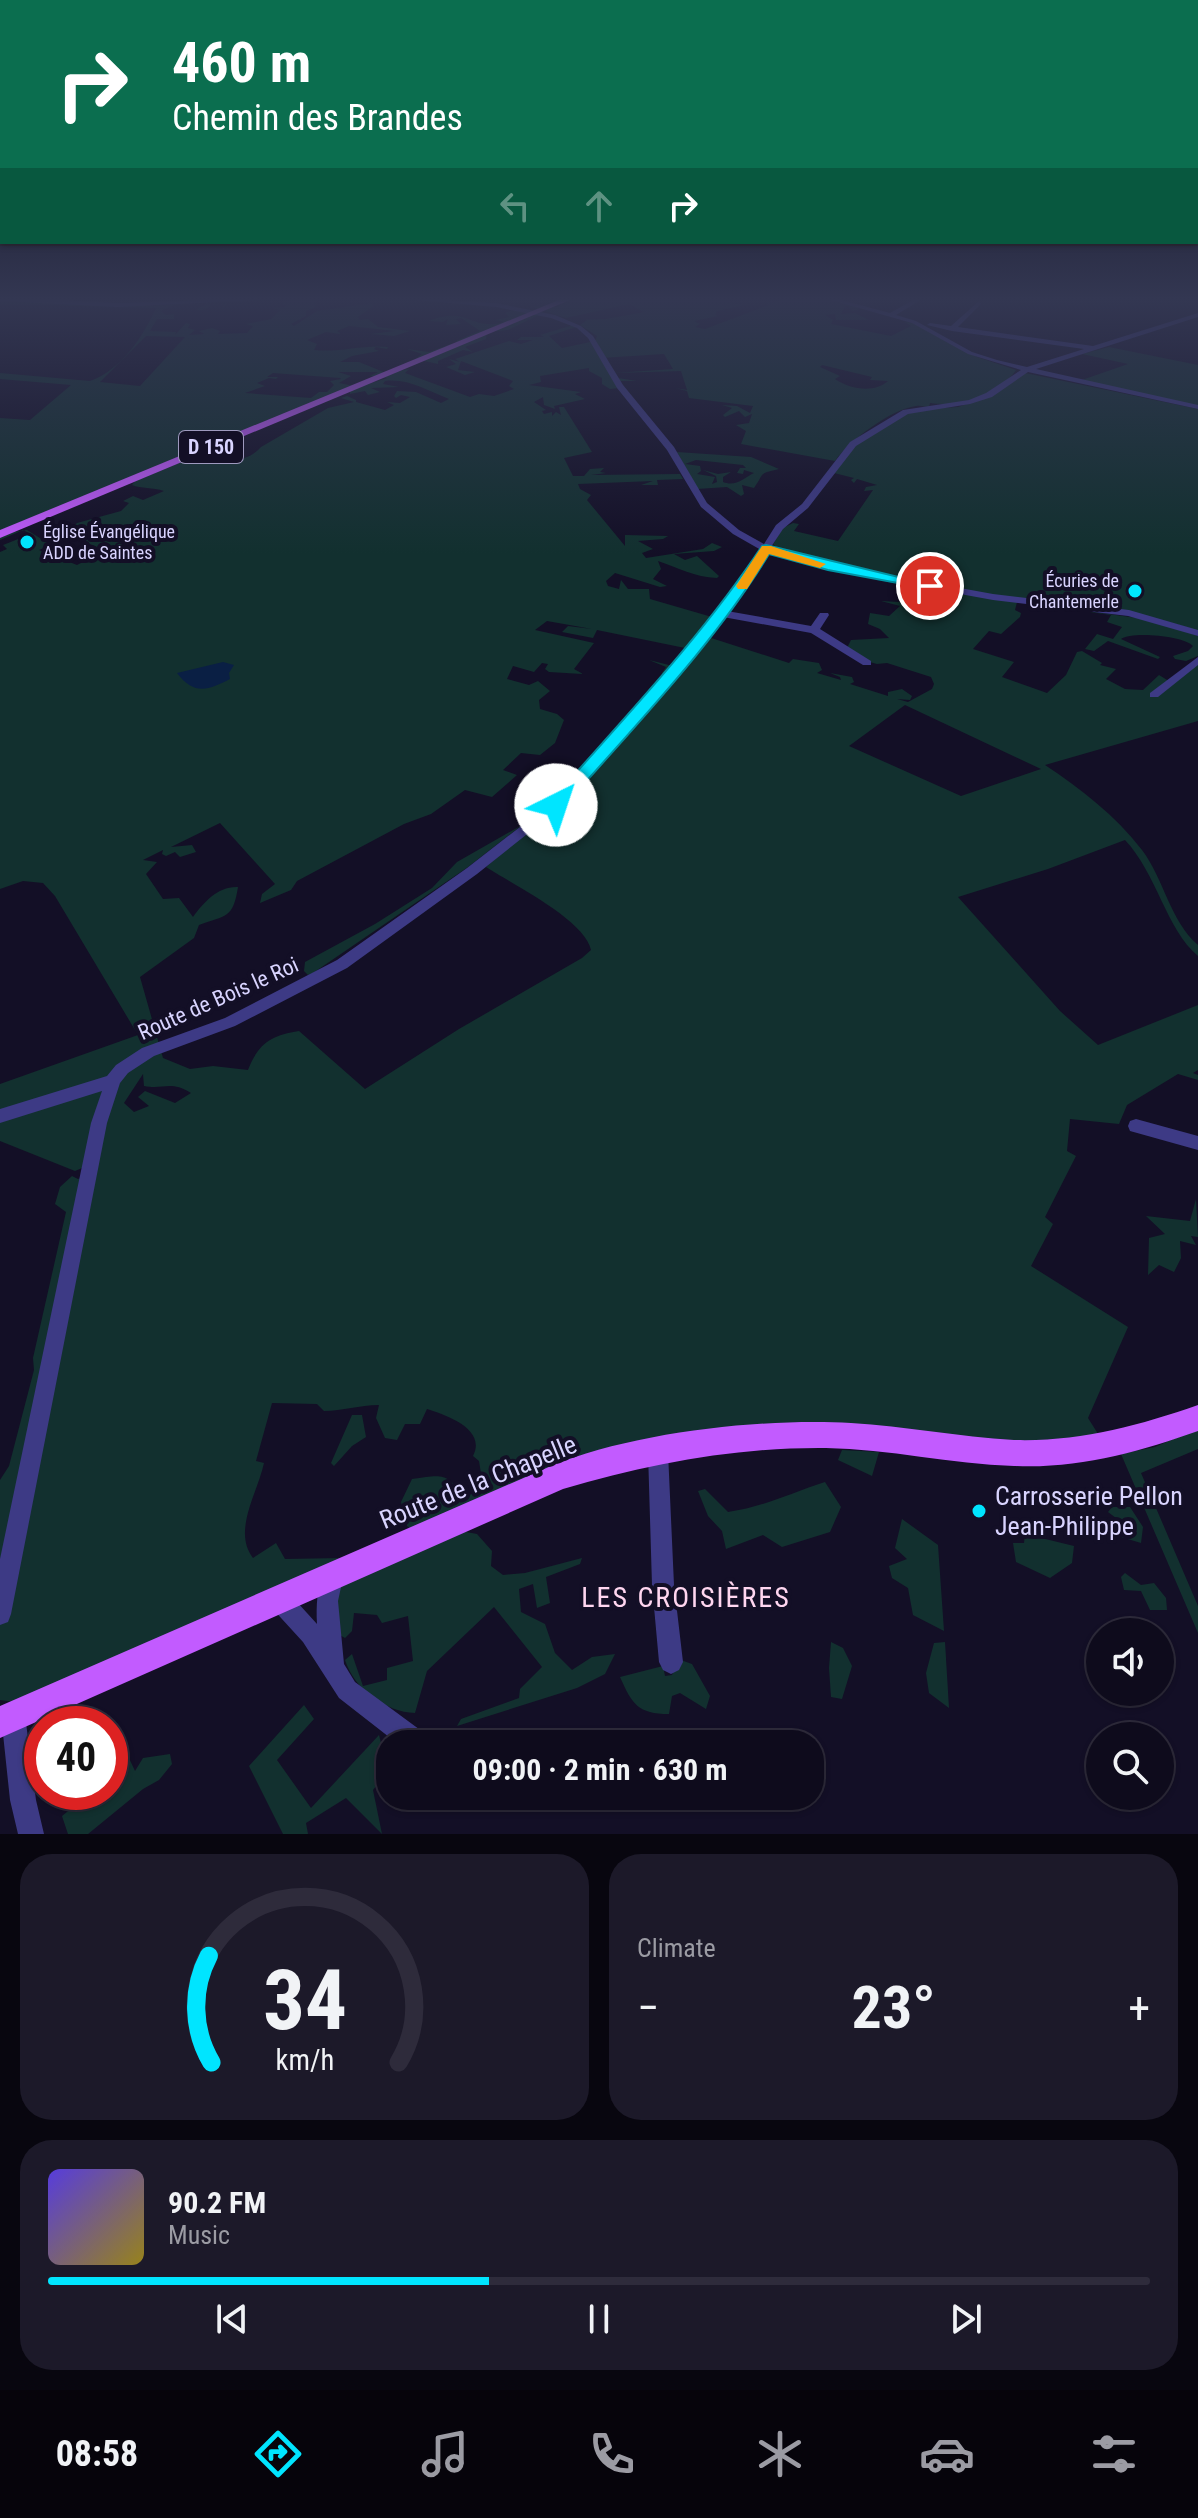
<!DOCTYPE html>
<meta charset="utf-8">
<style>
body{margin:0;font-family:"Roboto Condensed",sans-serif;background:#1c1929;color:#f1f3f6;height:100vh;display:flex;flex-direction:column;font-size:30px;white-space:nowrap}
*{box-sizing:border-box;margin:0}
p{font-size:26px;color:#9b9ba3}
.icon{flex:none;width:44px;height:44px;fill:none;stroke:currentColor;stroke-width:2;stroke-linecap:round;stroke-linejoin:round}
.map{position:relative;height:1834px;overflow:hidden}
.details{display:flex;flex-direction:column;gap:20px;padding:20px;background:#08060f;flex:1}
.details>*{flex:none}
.guide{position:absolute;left:0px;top:0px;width:1198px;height:244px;box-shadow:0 2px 6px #0004,0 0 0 2px #2e2b3b;background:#0b6e4f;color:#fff;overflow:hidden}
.fabs{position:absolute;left:1086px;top:1618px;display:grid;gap:16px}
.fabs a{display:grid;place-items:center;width:88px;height:88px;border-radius:50%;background:#0e0b1c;box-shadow:0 2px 6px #0004,0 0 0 2px #2e2b3b;font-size:40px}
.speed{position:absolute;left:24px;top:1706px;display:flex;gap:16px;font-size:40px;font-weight:700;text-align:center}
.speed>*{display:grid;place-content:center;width:104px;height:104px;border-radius:50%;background:#0e0b1c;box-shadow:0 2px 6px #0004,0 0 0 2px #2e2b3b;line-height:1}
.speed .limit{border:12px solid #d22;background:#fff;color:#111}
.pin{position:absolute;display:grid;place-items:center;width:68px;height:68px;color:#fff;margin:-34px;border:4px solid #fff;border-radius:50%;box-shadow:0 2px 8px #0007}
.me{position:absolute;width:88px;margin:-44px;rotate:41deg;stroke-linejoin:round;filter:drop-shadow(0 0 6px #0008)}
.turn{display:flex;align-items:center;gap:28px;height:168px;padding:0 40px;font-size:36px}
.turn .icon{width:104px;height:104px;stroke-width:2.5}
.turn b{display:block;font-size:56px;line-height:68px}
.lanes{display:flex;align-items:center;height:76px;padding:0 40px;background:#0003;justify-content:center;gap:40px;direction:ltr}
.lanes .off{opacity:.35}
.big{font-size:60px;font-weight:700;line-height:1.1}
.details .widget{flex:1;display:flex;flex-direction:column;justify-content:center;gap:12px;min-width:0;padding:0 28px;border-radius:32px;background:#1c1929}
.details .dial{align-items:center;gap:0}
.dial svg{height:208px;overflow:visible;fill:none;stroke:#2e2b3b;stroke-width:7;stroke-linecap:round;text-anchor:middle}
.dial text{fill:#f1f3f6;stroke:none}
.song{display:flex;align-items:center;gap:24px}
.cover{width:96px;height:96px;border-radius:12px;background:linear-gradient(135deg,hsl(250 70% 55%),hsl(50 70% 35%))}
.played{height:8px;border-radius:4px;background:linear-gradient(90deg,#00e5ff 40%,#2e2b3b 40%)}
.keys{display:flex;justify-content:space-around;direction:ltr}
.heat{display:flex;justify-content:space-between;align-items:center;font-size:44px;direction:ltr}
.details .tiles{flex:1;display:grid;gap:20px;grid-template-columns:1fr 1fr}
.widget:last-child{grid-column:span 2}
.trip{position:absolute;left:376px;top:1730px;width:448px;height:80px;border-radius:32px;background:#0e0b1c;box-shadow:0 2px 6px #0004,0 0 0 2px #2e2b3b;font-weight:700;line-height:80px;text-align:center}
.tab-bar{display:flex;height:128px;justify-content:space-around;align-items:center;background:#06040b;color:#9b9ba3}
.tab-bar .icon{width:56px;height:56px}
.tab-bar .active{color:#00e5ff}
.tab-bar b{font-size:36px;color:#f1f3f6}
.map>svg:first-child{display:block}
.green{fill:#12302f;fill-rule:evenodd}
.water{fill:#0a1f44}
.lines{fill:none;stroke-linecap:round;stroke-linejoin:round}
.stream{stroke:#0a1f44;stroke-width:2}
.minor{fill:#3d3a85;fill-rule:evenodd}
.major{fill:#c25bff;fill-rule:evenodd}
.route{fill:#00e5ff;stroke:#0095a6;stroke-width:2}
.slow{fill:#f59e0b}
.poi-dot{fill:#00e5ff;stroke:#130f26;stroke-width:3}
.labels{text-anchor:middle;stroke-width:8;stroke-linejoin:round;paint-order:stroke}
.far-poi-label{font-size:18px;fill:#d9d4ff;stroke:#130f26;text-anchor:start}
.shield{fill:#130f26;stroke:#9e99be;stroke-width:2}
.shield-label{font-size:20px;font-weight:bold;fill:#d9d4ff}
.street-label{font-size:22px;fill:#d9d4ff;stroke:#130f26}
.near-street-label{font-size:26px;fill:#d9d4ff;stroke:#130f26}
.near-poi-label{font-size:26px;fill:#d9d4ff;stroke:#130f26;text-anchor:start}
.near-neighbourhood-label{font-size:28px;letter-spacing:2px;fill:#ffd6f0;stroke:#130f26}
</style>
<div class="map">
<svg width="1198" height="1834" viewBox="0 0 1198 1834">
<rect width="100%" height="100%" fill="#130f26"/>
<g class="green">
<path d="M186,297L190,300L199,297H322L314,304L316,307L306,311V316L291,324L294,326L317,311L371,303L373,306L358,317L360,320L368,319L378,327L410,331L394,336L371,334L395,331L349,326L337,331L341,334L326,332L307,340L317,344L314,350C339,353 364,344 388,347L387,349L376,347L374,349L379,351L352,356L340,362H359L386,373L409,369L405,373L470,397L479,394L494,396L514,389L509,386L513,381L461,361L458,370L475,372L465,375L446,367L456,364L449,359L460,362L455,359L509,341L521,344L533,340H517L521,337H544L540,335L573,325L576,327L549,336L562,348L595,341L597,336L580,325L587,320H578L606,319L644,312L629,304L566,318L530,306L557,307L577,297H736L729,301L730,303L745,305L717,311L715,315L718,316L694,321L700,324L695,327L705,329L771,304L764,303L767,302C777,304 781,299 791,297C813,294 834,301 855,306L860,309L852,311L849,306H845L841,314L855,313L869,320H836L835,314L825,315L833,320L831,324L891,336L911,326L905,322L915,323L977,357L1016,370C999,395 960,408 930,403L929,407C925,407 921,405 916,406C891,409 849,441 835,461L741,444L746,431L736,425L749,423L752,414L745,417L739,411L725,417L723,415L732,408L722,405L737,406L750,413L753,406L689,398L687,391L675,388L687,390L681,371L614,373L673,369L664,354L601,358L612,377L637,381H620L619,388L610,389L602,384V378L589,371V368L540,376L541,382L529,385L581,392L575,394L585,399L554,406L555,409L544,405L543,397L534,402L546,410L542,411L544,414L552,412V416L556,412L561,415L559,407H564L592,452L564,458L573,476H584L590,469L604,468L600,472L606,473L591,475L680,474L683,479L657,480L658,485H641L653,481L578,484L580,489L591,495L587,500L625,546V535L668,536L663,539L638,541L653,549L642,553L646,558L703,549L712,543L722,547L714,551L674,554L685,560L697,556L719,576L717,578C694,577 679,568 658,561L661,569L653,579L667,586L660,587L615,573L606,581L608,586L619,589L621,580L628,589H649L650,599L712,617L685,648L597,630L593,638L562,632L568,626L592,629L547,621L535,630L594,643L574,669L583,674L549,672L545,669L548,664L542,663L534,672L513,666L507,679L529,685L538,681L550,691L539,700L540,709L557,714L564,720L555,743L540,755L521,753L503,770L517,775L492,797L465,790L431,814L404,824L297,881L291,890L260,903L262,894L275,884L220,823L171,847L192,845L196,852L180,857L175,852L166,856L162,854L163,850L143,860L157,862L146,874L163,899L179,898L193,917C204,902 218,886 238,887C233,919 226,915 199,925L194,938L140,977L163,1058L190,1069L213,1066L248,1070C258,1044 271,1035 299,1031L365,1089L459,1029L582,958L591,950C585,920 512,884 486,867L524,834L665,677L662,673L666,667L649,660L677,667L705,636L789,663L793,659L819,663L822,670L817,673L841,680L840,677L830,673L852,677L854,682L850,684L888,696V692L902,689L912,696L910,700L897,699L908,702L932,689L934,684L931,677L887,663L877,664L866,661L847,648L851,640L889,638L880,629L868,624L870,613L889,616L900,606L881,601L899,602L919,589L932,588L1017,602L1015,610L1021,613L1020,617L1001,634L989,631L973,649L1014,662L1002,677L1047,693L1066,675L1077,652L1082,651L1102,663L1100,665L1116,669L1106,679L1125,689L1143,690L1159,675L1172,683L1198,664V721L1045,765C1081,789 1115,815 1142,850C1164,879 1170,921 1198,945V956C1166,929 1157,874 1125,840L1048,869L958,897L1060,1011L1098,1045L1198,1005V1070L1193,1073L1198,1075V1080L1178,1074L1127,1105L1119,1124L1070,1119L1067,1151L1076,1156L1045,1217L1053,1224L1031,1266L1128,1327L1088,1418L1100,1437L1032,1443L667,1445L416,1533L407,1526L401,1502L412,1479C443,1475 446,1472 465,1498L483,1486L479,1461L473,1456C487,1429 446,1415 427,1409L420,1424H405L397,1440L385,1438L376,1418L379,1405C359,1405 343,1411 324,1411L317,1404L272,1403L256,1461L264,1463C258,1492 232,1531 253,1558L276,1543L285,1559L343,1558L16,1702L0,1700V1480L9,1466L34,1370L33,1358L66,1212L55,1204L60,1187L72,1176L78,1179L93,1175L82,1168L75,1171L0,1141V1084L138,1035L55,896L43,883L23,881L0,889V552L7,549L3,545L31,534L23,530L0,540V534L27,530L43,540L55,535L63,536L77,523L121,511L129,503L123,501L133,496L143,500L164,491C153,487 141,489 132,485L135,481L235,440H241L208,455C227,461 246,464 261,447L328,408L354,402L341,398L347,396L356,400V402L385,410L394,405L387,402L400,403L410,397L401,395L396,398L394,396L397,391L416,392L441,403L449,399C428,391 408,378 385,381L383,384L399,387L371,388L380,392L368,395L365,391L350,394V390L387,378L370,376L378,372H338L351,376L339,383L354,386L0,531V418L30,420L71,385L0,379V373L90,381C121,370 143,337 156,308L0,304V300L117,306L174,305L161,311L166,315L174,314V319H157L150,331L176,332L175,335L186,323L190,324L188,328L195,330L189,335L204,334L199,331L212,328L220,331L218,334L247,333L253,326L246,324L271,319L280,310L273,308L285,307L287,305L281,303L296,299L227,302L220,313L226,302L208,303L211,305C207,310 202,311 196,310L207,303H182ZM146,336L185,337L140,386L100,382ZM822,365L872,377L870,380L888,381C875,393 851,390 835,379L840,376L820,367ZM273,373L340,378L341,379L330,381L334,385L327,392H319L311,398L245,393L265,386L257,383L269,378L276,379L278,377H267ZM71,536L97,547L77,557L85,561L77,565L39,550ZM905,705L1041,769L961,796L849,746ZM143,1074L144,1086C164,1090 170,1080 191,1093L175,1103L145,1091L138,1097L149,1106L134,1112L124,1103Z"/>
<path d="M514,309L541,314L508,330L487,332L486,339L465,347L473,352L463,350L438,361V364L415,359L422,354L407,349L429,352L451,344L459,345L456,341L480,331L461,318L456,319L461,324L446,325L448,319L443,322L429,321C467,305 472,332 504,322L496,320L509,317L505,313Z"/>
<polygon points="1109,347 1198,365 1198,406 1079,381 1128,364 1082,354"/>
<path d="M1025,373L1198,409V631C1133,609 1067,606 999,596C924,586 851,567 778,549L773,544L783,528L793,523L799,524L794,531L838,541L873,490L864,491L866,487L877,485L857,479L854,483L851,480L854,478L834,473L852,447L884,426L915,410L958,407L979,400Z"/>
<path d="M677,452L751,457L779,469C758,474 765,472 754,488L742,485L744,494L741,496L727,487L697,489ZM696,460L743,465L746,468H740L737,473L743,474L744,470L754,473C744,478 736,487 723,482V477L731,472L718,474L703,470L716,476L717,482L712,484L715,477L697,474L701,471L700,466L685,464Z"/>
<path d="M1041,605L1153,620L1198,636V656L1186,661L1175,659L1173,656L1188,651L1193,646C1184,636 1132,631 1121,639L1160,657L1158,659L1108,641L1094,651L1085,649L1097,634L1113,639L1122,627L1107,622L1111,615Z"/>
<polygon points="522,825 468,867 313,973 308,975 304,971 305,962 375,924 432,888 457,862"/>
<polygon points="1196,1199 1198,1237 1191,1236 1196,1245 1180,1241 1181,1258 1174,1272 1159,1265 1148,1275 1149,1238 1165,1234 1146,1216 1190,1221"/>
<polygon points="352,1415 362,1415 366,1437 352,1446 334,1466 331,1463"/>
<polygon points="1198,1428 1198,1449 1141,1473 1198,1606 1198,1633 1121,1454 1155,1447"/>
<polygon points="842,1450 879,1452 872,1476 838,1460"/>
<path d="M825,1482L841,1507L830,1532L782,1547L763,1535L726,1549L722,1531L708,1516L698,1491L705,1489L728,1512C763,1507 791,1493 825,1482Z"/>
<polygon points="1112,1507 1130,1507 1143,1527 1141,1543 1121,1537 1116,1518 1108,1512"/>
<polygon points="902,1519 938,1545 944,1631 913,1615 908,1588 892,1578 889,1566 907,1559 895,1548"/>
<path d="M461,1531L477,1534L492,1551L491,1566L503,1575L525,1573L582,1558L580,1564L546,1577L550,1603L537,1608L533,1584L519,1589L521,1612L545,1624L555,1653L572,1670L592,1657L615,1654L605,1674L577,1688L457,1726L461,1719L519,1698L520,1689L542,1667L494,1607L427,1671L415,1713C386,1712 354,1689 345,1660L352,1654L363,1686L387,1680V1668L413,1661L408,1616L382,1623L377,1615L354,1613L352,1631L345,1638L338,1634L336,1592L344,1583Z"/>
<polygon points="1025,1534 1074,1546 1072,1563 1050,1578 1016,1562 1013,1543 1024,1543"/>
<polygon points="1125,1573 1141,1585 1154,1583 1166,1598 1167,1610 1150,1610 1141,1591 1124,1590 1121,1577"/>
<polygon points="831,1642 843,1648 852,1666 842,1699 831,1697 829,1668"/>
<polygon points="945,1642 949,1708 929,1693 926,1673 934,1643"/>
<path d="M678,1659L692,1664L710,1696L706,1709L680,1693L672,1696L669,1714C638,1714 632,1704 620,1677L663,1666L665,1676L672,1675Z"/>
<polygon points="304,1705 314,1719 277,1760 311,1808 379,1735 388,1771 373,1790 382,1834 346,1798 306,1823 308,1834 283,1834 249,1766"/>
<polygon points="120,1739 135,1771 143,1758 170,1754 172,1764 159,1780 143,1789 88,1834 68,1834 62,1816 83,1799 81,1792 110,1792 110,1745"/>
</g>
<path class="water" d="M223,662L234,665L229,673L230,679C210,689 195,697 177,673Z"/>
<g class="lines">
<polyline class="stream" points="554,297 558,300"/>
<g class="minor">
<polygon points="0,297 118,303 312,297 118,307 0,301"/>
<polygon points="382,297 496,303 555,315 581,326 593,336 623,385 674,447 707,503 739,530 764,544 776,525 802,504 850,442 903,410 969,400 986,393 1021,370 968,354 912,323 820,297 830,297 890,313 915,299 919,299 919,301 896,315 916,321 972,352 997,360 1027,367 1084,349 952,331 927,325 930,323 951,326 979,301 981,304 958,327 1093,346 1198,313 1198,317 1036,369 1198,405 1198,409 1028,372 992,397 970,404 908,414 856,446 808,508 783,529 771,547 872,572 993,594 1129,610 1198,630 1198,636 1128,616 993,600 872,578 768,552 748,585 727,611 811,626 820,613 828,613 829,615 820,629 871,661 871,665 863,665 811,633 723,617 560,808 477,874 347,968 235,1026 154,1056 128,1073 120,1083 107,1123 11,1614 8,1622 0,1625 0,1559 91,1123 102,1091 0,1123 0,1109 107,1076 116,1065 142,1048 225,1018 337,960 467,868 552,802 680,656 741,582 761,550 733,534 701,507 667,450 617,388 588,338 577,328 551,318 496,307"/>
<polygon points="1198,657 1198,665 1158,697 1150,697 1150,693"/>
<polygon points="1136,1119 1198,1136 1198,1150 1130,1131 1128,1126 1130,1121"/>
<polygon points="658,1442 665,1445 668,1452 674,1585 683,1662 679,1670 671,1674 663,1670 659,1662 652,1585 648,1452 651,1445"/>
<path d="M332,1567L340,1570L343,1578L338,1601L344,1664L355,1682L427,1735L430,1744H398L339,1698L303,1642L271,1607L268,1599L271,1591L279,1588L287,1591L317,1624C316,1605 317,1588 324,1570Z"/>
<polygon points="13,1703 22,1706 25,1715 36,1800 44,1834 18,1834 10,1800 1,1715 4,1706"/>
</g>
<g class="major">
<polygon points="566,297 577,297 0,538 0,530"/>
<path d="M1198,1405V1431C1139,1452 1078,1469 1014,1466C951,1464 889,1449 826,1448C737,1447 648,1464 563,1489L0,1738V1706L551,1466C634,1432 762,1418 851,1423C905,1426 959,1437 1014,1440C1078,1442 1138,1426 1198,1405Z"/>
</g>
</g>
<linearGradient id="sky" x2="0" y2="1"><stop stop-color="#0a0815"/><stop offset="0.54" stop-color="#333752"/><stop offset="1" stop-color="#333752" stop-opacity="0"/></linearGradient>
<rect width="1198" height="554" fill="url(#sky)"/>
<path class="route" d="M766,545L936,586L930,589L828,570L769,554C713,646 633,727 562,809H550V802C623,719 701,638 762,546Z"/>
<polygon class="slow" points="762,546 771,546 826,564 820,568 769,554 747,589 738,589 736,586"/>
<g class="poi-dot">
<circle cx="27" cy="542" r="8"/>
<circle cx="1135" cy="591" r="8"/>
<circle cx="979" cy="1511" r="8"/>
</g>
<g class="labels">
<g class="far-poi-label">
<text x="43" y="538">Église Évangélique<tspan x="43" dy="21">ADD de Saintes</tspan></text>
<text x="1119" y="587" text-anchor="end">Écuries de<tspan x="1119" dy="21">Chantemerle</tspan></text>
</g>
<rect class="shield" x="179" y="431" width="64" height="32" rx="6"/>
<g class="shield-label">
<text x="211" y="454">D 150</text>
</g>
<g class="street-label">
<text transform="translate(218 998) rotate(-24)" y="8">Route de Bois le Roi</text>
</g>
<g class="near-street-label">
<text transform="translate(478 1482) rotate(-22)" y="9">Route de la Chapelle</text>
</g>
<g class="near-poi-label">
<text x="995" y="1505">Carrosserie Pellon<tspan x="995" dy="30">Jean-Philippe</tspan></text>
</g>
<g class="near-neighbourhood-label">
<text x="686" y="1607">LES CROISIÈRES</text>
</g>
</g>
</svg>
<div class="fabs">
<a><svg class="icon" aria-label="sound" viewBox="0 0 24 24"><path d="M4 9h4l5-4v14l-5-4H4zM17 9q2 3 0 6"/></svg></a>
<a><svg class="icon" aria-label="search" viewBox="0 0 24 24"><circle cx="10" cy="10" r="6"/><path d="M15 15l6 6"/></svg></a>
</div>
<div class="speed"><div class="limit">40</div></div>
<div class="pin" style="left:930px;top:586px;background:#d93025"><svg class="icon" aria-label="arrive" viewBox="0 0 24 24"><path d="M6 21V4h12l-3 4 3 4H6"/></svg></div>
<svg class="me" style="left:556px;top:805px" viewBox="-20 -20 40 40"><circle r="19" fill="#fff"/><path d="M0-13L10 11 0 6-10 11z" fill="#00e5ff"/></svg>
<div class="trip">09:00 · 2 min · 630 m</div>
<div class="guide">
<div class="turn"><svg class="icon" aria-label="right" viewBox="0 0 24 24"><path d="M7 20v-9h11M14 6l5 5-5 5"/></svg><div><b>460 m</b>Chemin des Brandes</div></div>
<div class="lanes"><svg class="icon off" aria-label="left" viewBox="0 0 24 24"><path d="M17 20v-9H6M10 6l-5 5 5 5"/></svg><svg class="icon off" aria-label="ahead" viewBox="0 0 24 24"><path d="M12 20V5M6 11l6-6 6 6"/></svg><svg class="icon" aria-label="right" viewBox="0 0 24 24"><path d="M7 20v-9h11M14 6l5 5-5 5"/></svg></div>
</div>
</div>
<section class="details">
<div class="tiles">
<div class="widget dial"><svg viewBox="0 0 100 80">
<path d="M14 69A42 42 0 1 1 86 69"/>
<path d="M14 69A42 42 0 0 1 13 28" stroke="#00e5ff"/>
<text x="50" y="56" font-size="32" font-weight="700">34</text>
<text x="50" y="72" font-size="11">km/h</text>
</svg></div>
<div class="widget"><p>Climate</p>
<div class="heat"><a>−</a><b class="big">23°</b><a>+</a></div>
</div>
<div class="widget">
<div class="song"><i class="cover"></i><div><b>90.2 FM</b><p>Music</p></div></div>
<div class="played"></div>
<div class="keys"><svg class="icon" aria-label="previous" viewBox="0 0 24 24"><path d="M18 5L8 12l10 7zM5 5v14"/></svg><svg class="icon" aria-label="pause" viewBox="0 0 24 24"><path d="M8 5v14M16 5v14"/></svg><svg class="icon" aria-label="next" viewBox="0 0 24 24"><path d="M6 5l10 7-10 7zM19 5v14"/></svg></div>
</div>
</div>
</section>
<nav class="tab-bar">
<b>08:58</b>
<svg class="icon active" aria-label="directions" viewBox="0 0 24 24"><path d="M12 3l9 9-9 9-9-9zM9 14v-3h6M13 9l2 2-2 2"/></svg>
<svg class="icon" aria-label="music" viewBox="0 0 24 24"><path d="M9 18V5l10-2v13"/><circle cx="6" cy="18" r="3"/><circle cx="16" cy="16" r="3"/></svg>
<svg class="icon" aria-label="phone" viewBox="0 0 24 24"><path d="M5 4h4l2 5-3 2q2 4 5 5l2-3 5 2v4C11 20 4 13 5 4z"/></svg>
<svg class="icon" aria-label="climate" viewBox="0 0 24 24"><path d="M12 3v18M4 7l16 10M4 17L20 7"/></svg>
<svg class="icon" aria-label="car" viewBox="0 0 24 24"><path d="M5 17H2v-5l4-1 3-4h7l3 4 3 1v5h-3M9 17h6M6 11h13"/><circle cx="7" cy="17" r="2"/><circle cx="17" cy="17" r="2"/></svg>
<svg class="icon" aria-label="filters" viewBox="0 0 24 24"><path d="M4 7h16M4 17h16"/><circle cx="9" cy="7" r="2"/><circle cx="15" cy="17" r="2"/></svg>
</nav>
